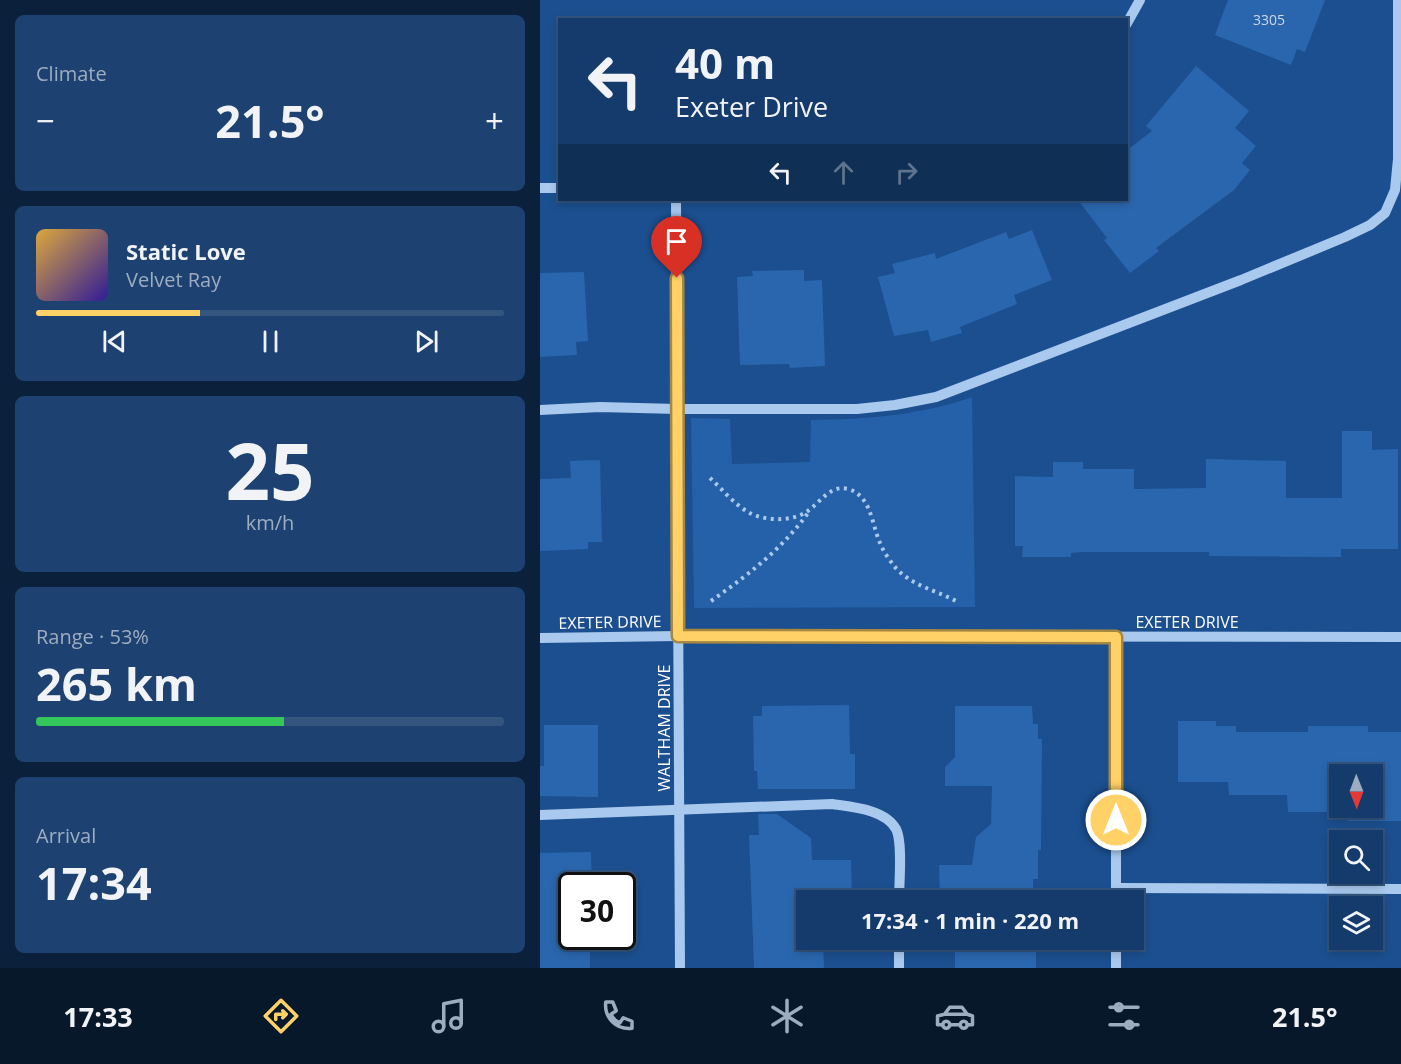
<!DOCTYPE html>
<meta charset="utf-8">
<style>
body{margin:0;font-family:"Open Sans",sans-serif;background:#1d4271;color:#f1f3f6;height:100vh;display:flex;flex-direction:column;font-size:22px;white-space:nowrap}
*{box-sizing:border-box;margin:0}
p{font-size:20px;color:#9dadc1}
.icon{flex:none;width:33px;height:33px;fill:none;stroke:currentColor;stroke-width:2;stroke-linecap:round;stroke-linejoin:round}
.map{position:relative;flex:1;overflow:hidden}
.sheet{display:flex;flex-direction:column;gap:15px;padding:15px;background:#0b203b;width:540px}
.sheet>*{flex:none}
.hud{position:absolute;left:18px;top:18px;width:570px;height:183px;border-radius:0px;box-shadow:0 3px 9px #0003,0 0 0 2px #33557e;background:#143b6b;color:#f1f3f6;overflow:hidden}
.needle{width:39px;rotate:179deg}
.tools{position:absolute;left:789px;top:764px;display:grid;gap:12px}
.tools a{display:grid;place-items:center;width:54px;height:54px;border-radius:0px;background:#143b6b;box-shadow:0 3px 9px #0003,0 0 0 2px #33557e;font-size:30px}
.speed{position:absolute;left:18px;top:872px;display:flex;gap:12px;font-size:30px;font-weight:700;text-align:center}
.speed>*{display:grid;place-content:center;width:78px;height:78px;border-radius:50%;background:#143b6b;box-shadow:0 3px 9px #0003,0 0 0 2px #33557e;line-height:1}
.speed .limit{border:3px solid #111;border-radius:9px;background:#fff;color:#111}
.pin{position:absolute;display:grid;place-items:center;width:51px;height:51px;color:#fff;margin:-62px -26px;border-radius:50% 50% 50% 0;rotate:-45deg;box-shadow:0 0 6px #0007}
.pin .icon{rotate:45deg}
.me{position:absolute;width:66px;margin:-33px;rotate:0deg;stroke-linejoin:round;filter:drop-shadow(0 0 4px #0008)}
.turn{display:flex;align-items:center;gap:21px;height:126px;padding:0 18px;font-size:27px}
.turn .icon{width:78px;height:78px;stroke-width:2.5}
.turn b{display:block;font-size:42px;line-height:51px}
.lanes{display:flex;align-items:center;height:57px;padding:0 18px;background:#0003;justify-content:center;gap:30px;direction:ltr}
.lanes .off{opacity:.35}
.big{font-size:45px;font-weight:700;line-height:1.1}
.sheet .tile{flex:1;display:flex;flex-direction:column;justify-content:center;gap:9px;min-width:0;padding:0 21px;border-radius:9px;background:#1d4271}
.sheet .dial{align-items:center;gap:0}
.dial b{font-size:78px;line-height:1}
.song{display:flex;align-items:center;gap:18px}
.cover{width:72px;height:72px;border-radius:9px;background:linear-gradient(135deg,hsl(40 70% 55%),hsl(250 70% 35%))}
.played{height:6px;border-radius:3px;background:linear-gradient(90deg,#ffd166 35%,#33557e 35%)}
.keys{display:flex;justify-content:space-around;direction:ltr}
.heat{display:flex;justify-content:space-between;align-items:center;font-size:33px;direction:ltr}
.charge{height:9px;border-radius:4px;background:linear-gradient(90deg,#34c759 53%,#33557e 0)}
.trip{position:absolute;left:256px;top:890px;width:348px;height:60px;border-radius:0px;background:#143b6b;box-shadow:0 3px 9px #0003,0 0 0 2px #33557e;font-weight:700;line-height:60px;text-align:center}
.tabs{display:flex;height:96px;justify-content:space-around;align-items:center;background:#08182b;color:#9dadc1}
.tabs .icon{width:42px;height:42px}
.tabs .selected{color:#ffd166}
.tabs b{font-size:27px;color:#f1f3f6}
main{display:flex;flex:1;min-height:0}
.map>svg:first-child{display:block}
.green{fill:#2461a8}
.building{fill:#2a66ad;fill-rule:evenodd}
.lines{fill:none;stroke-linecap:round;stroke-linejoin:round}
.path{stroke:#a9c9ee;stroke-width:4;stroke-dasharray:3 4.5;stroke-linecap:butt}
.minor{stroke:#a9c9ee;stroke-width:10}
.route-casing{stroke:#a68842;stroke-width:15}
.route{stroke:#ffd166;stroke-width:10}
.labels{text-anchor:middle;stroke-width:6;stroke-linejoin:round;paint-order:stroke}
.number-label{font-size:14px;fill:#cad9ea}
.street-label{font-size:16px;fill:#fff;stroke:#1b4f8f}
</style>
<main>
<section class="sheet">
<div class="tile"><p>Climate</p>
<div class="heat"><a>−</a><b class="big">21.5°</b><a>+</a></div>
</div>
<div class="tile">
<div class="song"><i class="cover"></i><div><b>Static Love</b><p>Velvet Ray</p></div></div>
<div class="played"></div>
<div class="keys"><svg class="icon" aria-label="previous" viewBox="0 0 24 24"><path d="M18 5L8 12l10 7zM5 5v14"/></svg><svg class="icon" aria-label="pause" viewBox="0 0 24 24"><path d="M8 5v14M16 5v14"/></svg><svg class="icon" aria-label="next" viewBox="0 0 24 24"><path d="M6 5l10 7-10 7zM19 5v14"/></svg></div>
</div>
<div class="tile dial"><b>25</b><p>km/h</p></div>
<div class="tile"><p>Range · 53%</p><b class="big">265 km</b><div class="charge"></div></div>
<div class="tile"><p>Arrival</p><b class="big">17:34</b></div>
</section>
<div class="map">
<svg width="861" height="968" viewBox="0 0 861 968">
<rect width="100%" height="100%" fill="#1b4f8f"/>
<path class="green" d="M432,397L435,607L154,608L151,418L190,419L192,464L270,462L271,420C328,419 377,416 432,397Z"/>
<g class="building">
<polygon points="688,0 785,0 765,52 757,49 751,65 675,35"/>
<polygon points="656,66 709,111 695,128 716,146 702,163 710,170 694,190 616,248 619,251 590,273 564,240 567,238 538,200 586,200 586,151 612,131 606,126"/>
<polygon points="492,230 512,280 474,295 477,304 420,327 422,333 391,342 388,330 354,336 338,277 355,273 352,264 395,253 396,259 466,232 469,239"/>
<polygon points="264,270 264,281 282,280 285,366 250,368 249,364 200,365 197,277 213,276 212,271"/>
<polygon points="44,272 48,341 36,342 37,355 0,357 0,273"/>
<polygon points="802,431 832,431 832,450 858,449 858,549 801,549 801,557 669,556 669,552 543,552 531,553 531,557 482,557 483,546 475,546 475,476 513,477 513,462 543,462 543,469 594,469 594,489 666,488 666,459 746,461 746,498 802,498"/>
<polygon points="60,460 62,542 48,542 48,549 0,551 0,479 31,478 30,461"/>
<polygon points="309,705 310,754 315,754 315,789 218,789 217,771 214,771 213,716 222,716 222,706"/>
<polygon points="415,706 492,706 493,724 498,724 498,739 502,739 501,850 498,850 498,879 493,879 493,900 400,900 399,865 432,865 436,837 451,824 452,786 405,786 405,767 415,757"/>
<path d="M638,721H676V726H696V732H768V726H828V732H861V821H808L800,812H748L747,795H689L688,782H638ZM800,774H832V807H800Z"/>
<polygon points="4,725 58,725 58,797 0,796 0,766 4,766"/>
<polygon points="218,814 237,814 271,838 272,860 311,860 312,900 267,900 267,939 283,939 284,968 214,968 209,835 219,835"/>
<polygon points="51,852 52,885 32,885 32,943 50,944 50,968 0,968 0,853"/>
<rect x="415" y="939" width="81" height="29"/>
</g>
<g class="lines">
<g class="path">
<path d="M170,478C182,489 194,504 208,512C223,521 251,522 266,512C280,504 289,484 308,489C331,495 332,525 340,543C343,551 349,559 354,566C371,586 396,590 418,602"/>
<path d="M171,601C208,575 242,549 268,513"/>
</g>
<g class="minor">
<polyline points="586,25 600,0"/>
<polyline points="0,188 20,188"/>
<polyline points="136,200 140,968"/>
<polyline points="0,410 60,407 137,409 317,409 355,405 396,397 701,280 805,237 830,225 845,213 855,190 858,159 858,0"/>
<polyline points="576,637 576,900"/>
<polyline points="0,638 138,636 861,637"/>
<path d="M0,815L292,804C312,807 345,809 356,829C363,842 359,884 359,900"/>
<polyline points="576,888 861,889"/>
<polyline points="359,939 359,968"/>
<polyline points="576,939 576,968"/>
</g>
</g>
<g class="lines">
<g class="route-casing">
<polyline id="route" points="137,278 138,636 576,637 576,820"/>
</g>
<use href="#route" class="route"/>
</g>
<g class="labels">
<g class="number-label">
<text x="729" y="25">3305</text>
</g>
<g class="street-label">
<text transform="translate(70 622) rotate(-1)" y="6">EXETER DRIVE</text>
<text x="647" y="628">EXETER DRIVE</text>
<text transform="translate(124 728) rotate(-90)" y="6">WALTHAM DRIVE</text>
</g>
</g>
</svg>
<div class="tools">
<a><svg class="needle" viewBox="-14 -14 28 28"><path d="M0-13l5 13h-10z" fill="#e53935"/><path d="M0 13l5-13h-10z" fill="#9dadc1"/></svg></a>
<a><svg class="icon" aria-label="search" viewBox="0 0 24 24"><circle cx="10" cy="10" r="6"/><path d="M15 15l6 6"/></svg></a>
<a><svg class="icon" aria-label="layers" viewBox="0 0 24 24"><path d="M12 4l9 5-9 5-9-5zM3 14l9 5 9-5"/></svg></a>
</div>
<div class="speed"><div class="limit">30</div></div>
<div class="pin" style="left:137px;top:278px;background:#d93025"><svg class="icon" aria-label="arrive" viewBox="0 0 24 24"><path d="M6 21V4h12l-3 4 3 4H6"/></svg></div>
<svg class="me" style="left:576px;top:820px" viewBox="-20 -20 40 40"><circle r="17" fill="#ffd166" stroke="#fff" stroke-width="3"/><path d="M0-11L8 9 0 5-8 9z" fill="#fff"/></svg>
<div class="trip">17:34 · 1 min · 220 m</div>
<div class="hud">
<div class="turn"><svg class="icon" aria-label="left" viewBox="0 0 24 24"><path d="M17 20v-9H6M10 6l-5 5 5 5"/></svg><div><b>40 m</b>Exeter Drive</div></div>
<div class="lanes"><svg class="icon" aria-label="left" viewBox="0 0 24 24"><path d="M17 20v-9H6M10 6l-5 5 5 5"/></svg><svg class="icon off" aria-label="ahead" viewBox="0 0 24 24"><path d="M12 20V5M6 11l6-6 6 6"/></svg><svg class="icon off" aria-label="right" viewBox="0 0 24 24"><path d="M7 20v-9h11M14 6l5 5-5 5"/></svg></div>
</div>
</div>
</main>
<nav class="tabs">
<b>17:33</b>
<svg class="icon selected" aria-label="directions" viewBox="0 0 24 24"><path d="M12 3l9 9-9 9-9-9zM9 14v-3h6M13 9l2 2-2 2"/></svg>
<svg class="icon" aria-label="music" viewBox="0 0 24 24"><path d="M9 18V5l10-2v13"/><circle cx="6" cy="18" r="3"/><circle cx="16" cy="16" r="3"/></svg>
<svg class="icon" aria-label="phone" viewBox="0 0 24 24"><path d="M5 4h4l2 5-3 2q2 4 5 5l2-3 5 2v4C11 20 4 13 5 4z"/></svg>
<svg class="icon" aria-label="climate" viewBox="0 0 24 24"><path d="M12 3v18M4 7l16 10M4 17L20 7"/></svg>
<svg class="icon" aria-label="car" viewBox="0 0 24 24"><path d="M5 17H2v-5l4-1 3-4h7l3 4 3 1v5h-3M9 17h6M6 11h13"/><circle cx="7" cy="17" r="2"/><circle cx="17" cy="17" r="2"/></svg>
<svg class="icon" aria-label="filters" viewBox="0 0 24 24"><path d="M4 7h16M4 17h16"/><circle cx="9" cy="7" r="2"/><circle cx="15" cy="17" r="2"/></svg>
<b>21.5°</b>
</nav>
